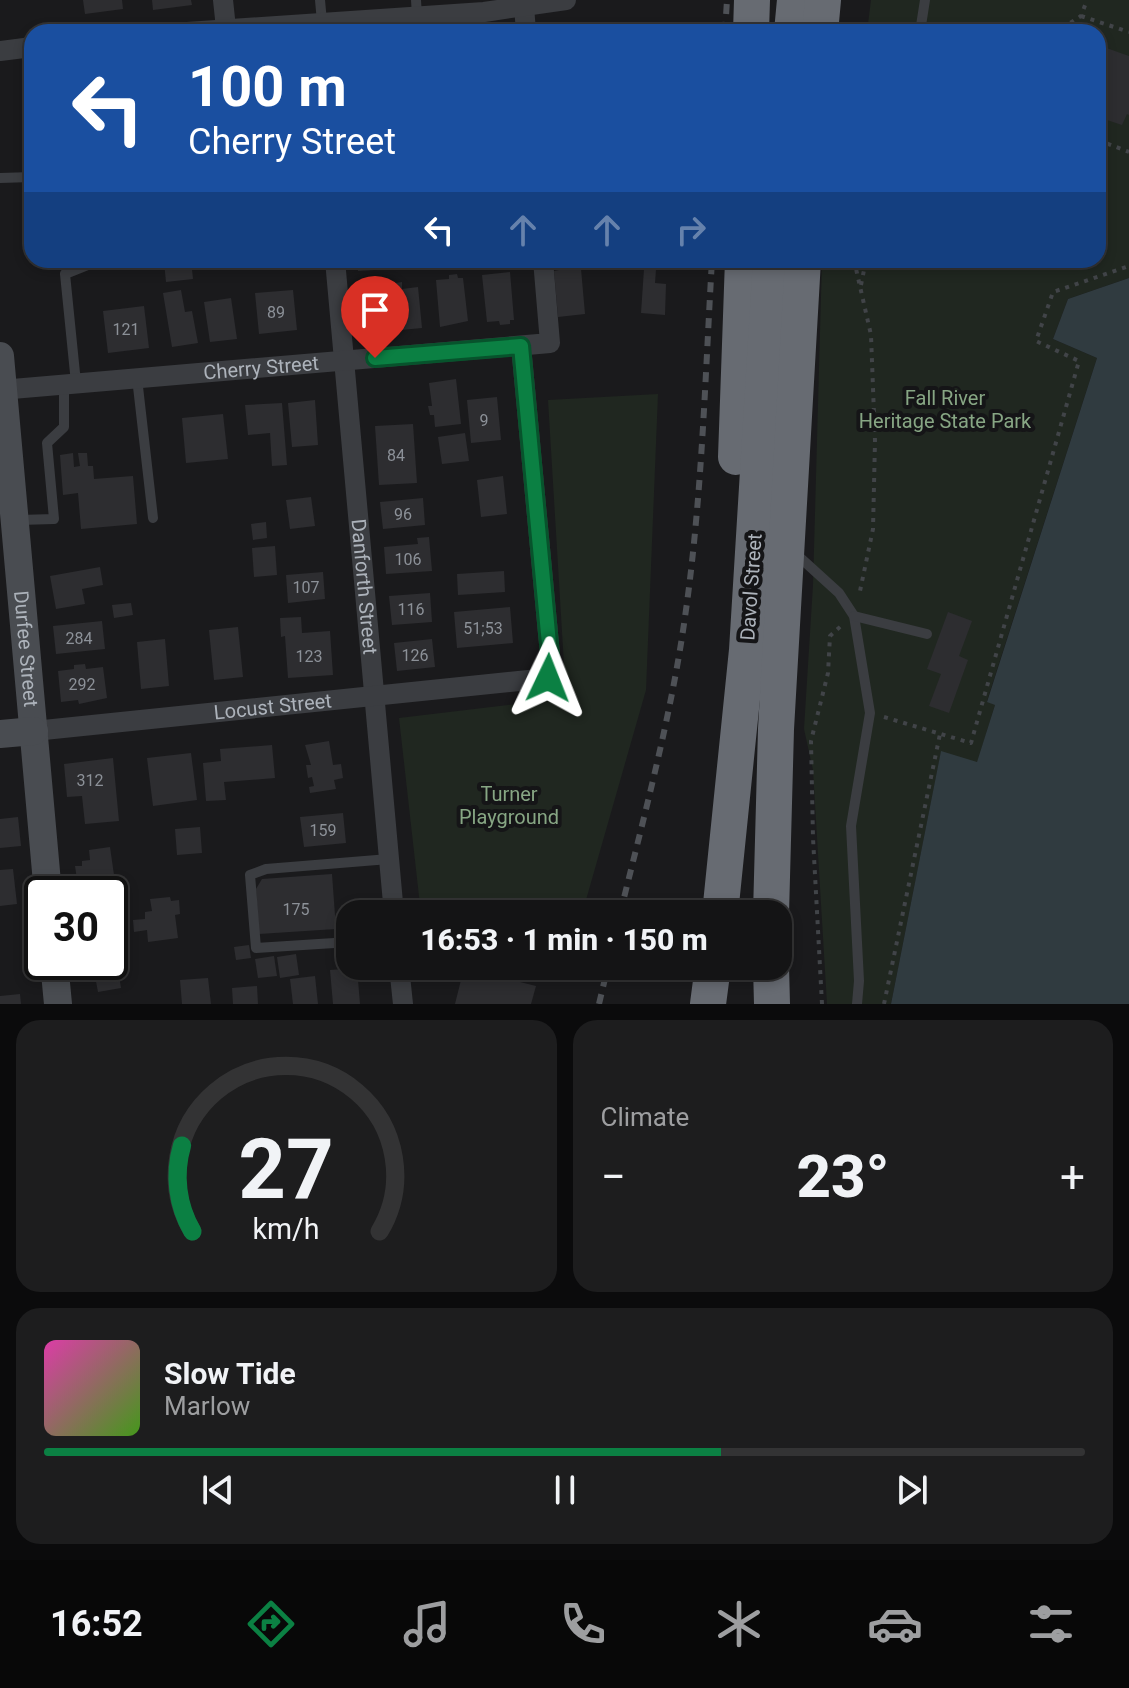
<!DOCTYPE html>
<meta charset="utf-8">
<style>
body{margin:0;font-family:Roboto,sans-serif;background:#1d1d1e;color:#f1f3f6;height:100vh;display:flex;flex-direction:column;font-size:30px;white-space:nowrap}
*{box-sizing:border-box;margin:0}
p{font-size:26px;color:#9d9ea0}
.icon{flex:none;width:44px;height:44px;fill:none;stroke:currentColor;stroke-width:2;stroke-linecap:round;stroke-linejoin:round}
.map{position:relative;height:1004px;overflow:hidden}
.panel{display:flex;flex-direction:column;gap:16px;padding:16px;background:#0b0b0c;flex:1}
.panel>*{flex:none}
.guide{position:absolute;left:24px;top:24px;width:1082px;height:244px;border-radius:24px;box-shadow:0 4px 12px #0003,0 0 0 2px #333334;background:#1a4fa0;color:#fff;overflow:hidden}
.speed{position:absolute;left:24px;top:876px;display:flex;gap:16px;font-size:40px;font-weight:700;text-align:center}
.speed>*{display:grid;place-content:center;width:104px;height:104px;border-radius:50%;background:#141415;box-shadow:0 4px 12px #0003,0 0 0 2px #333334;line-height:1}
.speed .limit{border:4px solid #111;border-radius:12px;background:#fff;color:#111}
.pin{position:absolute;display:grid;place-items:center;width:68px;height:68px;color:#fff;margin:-82px -34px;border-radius:50% 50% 50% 0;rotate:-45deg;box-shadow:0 0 8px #0007}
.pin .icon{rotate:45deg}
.me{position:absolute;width:88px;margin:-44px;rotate:2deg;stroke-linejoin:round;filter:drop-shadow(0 0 6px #0008)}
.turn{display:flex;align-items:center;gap:28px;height:168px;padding:0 32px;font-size:36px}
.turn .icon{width:104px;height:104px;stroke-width:2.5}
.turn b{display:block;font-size:56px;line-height:68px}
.lanes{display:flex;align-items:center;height:76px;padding:0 32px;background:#0003;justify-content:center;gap:40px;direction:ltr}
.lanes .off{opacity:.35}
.big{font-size:60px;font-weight:800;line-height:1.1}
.panel .widget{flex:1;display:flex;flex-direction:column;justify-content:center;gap:12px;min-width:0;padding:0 28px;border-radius:24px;background:#1d1d1e}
.panel .dial{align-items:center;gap:0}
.dial svg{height:208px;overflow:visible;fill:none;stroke:#333334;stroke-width:7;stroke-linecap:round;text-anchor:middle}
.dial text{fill:#f1f3f6;stroke:none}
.song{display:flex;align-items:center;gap:24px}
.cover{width:96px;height:96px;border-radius:12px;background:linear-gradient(135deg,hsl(320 70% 55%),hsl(100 70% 35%))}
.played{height:8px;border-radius:4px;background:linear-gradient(90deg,#0b8043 65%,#333334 65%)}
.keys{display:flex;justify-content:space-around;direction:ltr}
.heat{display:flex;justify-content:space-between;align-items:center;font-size:44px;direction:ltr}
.panel .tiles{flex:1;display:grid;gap:16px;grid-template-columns:1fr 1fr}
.widget:last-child{grid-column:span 2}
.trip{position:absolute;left:336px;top:900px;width:456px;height:80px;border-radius:24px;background:#141415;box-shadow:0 4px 12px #0003,0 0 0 2px #333334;font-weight:800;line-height:80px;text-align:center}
.dock{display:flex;height:128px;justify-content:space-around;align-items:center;background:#080808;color:#9d9ea0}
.dock .icon{width:56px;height:56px}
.dock .current{color:#0b8043}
.dock b{font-size:36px;color:#f1f3f6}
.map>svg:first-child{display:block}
.green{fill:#202720}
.water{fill:#303b40}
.building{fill:#2d2d30}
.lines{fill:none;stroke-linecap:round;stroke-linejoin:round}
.path{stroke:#414448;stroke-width:4;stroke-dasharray:4 6;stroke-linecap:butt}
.lane{stroke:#3b3d41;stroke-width:10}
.street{stroke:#3b3d41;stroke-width:20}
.secondary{stroke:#494c51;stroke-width:28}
.highway{stroke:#676b72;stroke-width:36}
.rail{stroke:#4e5156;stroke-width:6;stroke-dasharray:10 8;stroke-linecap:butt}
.route-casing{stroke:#07532c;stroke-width:20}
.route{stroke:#0b8043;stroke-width:14}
.labels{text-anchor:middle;stroke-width:8;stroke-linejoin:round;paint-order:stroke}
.number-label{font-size:16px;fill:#8c9198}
.street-label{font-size:20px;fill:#adb3bb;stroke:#151517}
.park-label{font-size:20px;fill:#87a684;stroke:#151517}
</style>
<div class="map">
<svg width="1129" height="1004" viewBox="0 0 1129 1004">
<rect width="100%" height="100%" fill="#1a1a1c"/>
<g class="green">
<polygon points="871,0 1129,0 1129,278 1068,299 1053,339 1097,358 987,701 995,705 977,763 941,752 891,1004 827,1004 813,770 804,729 813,585 822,260 1098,260 1098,32 867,32"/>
<polygon points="658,394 646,690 582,914 421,914 399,718 566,698 548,400"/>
</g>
<polygon class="water" points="1129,278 1129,1004 891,1004 941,751 977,762 995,705 987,702 1097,358 1053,339 1068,299"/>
<g class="building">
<polygon points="83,0 122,0 123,9 85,14"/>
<polygon points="152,0 191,0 192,5 153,10"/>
<polygon points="1098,45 1129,56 1129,115 1127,114 1122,125 1098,117"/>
<polygon points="191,260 193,279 166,282 164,262"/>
<polygon points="258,260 288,260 288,264 259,268"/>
<polygon points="357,260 406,260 407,268 358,271"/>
<polygon points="469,260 512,260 513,266 470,270"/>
<polygon points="558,260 597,260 598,267 581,269 585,314 558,317 554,271 559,270"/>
<polygon points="644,269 656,269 655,283 666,284 665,315 641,313"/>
<polygon points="510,272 514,320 510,320 510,324 500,325 499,321 487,322 482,275"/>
<polygon points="457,274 458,278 463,278 468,321 440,327 436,280 449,279 449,275"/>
<polygon points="402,282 402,289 418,287 422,328 369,333 365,292 389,290 389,284"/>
<polygon points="181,290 185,312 192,311 198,343 172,347 163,293"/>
<polygon points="293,290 297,330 259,334 255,293"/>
<polygon points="231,298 237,339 210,342 204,302"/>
<polygon points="144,306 149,348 108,353 103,311"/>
<polygon points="456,379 461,424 435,427 434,415 430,415 428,406 432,406 429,383"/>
<polygon points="497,397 501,440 471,443 467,400"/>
<polygon points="315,400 318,445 292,447 288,403"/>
<polygon points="282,403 287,465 272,466 270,433 248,435 245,405"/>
<polygon points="223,414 228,459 186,463 182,418"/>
<polygon points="413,424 417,483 379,485 375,426"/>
<polygon points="465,433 469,461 442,464 438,437"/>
<polygon points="73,453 74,467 80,466 78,453 87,453 88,466 93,466 94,479 133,476 137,524 81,529 78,493 63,495 60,455"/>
<polygon points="503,476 507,514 481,517 477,480"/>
<polygon points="311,497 315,526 290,529 286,500"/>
<polygon points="423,498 425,525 383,529 380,502"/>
<polygon points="266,522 267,538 253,540 251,524"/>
<polygon points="429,537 432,571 386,574 384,547 418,544 417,538"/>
<polygon points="275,546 277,575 254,577 252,548"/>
<polygon points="100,567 103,585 82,589 85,604 56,609 50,576"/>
<polygon points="504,571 505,592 458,595 457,574"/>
<polygon points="323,572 325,599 288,603 286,575"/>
<polygon points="430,593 432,622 392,625 389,596"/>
<polygon points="131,603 133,615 114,618 112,605"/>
<polygon points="510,607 513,643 457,648 454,612"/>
<polygon points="948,612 972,621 959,656 968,660 949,713 929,706 941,674 927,669"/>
<polygon points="301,617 302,633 330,631 333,675 288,678 285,636 281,637 280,618"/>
<polygon points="102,621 105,649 56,654 53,626"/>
<polygon points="238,627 243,677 214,680 209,630"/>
<polygon points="165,639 169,686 141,689 137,642"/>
<polygon points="432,639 435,667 397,671 394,643"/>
<polygon points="85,664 86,669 103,667 107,698 79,704 78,700 61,702 58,671 74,669 74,665"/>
<polygon points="329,741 333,765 341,764 343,778 334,780 336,789 310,793 309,787 314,786 312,777 308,778 306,765 311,765 305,745"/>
<polygon points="272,745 275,778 224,782 226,800 206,801 203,763 221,761 220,749"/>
<polygon points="191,753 197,800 153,806 147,758"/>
<polygon points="113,758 119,821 85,824 82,796 67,797 64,764"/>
<polygon points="343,813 346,843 304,847 300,817"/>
<polygon points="18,817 21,846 0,848 0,819"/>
<polygon points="200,827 202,853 177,855 175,829"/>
<polygon points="110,847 115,882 107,883 108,888 102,889 101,884 84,886 83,879 77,879 75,866 82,866 82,861 90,860 89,850"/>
<polygon points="13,869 17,904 0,906 0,870"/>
<polygon points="332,874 336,929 259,934 256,889 262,879"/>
<polygon points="170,897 171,901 179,900 180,914 175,915 178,938 148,942 147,930 134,932 133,920 145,919 145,912 152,911 150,899"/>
<polygon points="118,921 126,968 118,969 121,988 98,992 94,971 84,972 82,962 110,962 110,923"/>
<polygon points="249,945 251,958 236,960 234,947"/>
<polygon points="296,954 299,975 280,978 277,957"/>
<polygon points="274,956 277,976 258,978 255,959"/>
<polygon points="357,968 360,1004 333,1004 330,970"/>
<polygon points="464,968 536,986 531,1004 455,1004"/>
<polygon points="315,976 318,1004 293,1004 290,979"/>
<polygon points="208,978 211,1004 182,1004 180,980"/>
<polygon points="257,986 258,1004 233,1004 232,988"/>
<polygon points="20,994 21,1004 0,1004 0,996"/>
</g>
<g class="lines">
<g class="path">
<polyline points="1081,16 1129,32"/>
<polyline points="1067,32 1070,23 1081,16 1087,0"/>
<polyline points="1098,140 1129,152"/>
<polyline points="854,260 871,335 875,441 873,529 859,596"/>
<polyline points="861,285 866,260"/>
<polyline points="884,717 971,743 1079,361 1036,341 1053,292 1129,266"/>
<polyline points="822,1004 813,838 811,741 828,673 830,636 841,626"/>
<polyline points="884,1004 940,734"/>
</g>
<g class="lane">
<polyline points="320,0 322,22"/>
<polyline points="416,0 417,16"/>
<polyline points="920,32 925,0"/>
<polyline points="0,178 32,177"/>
<polyline points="137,378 153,518"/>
<polyline points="76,383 65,274 100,260"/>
<polyline points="19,520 54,519 47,443 64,427 64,384"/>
<polyline points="795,553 839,593 854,616 870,713 851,826 859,981 857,1004"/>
<polyline points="854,616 927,634"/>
<polyline points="350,942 256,948 250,875 266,869 389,859"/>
</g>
<g class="street">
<polyline points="223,0 226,28"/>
<polyline points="524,6 526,32"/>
<polyline points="187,32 484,12 566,0"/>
<polyline points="0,51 32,47"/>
<path id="s1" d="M335,260L394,914"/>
<path id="s2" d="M0,390L550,343L543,260"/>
<path id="s3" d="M34,731L548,678L551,665L521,346"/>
<polyline points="399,966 403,1004"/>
</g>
<g class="secondary">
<path id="s4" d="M0,356L48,894"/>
<polyline points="0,734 34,731"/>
<polyline points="54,962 58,1004"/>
</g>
<g class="highway">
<polyline points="751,32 752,0"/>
<polyline points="792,32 795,0"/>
<polyline points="820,32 823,0"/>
<polyline points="736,457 743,260"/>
<polyline points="720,914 747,650 771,260"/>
<polyline points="771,914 776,729 803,260"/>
<polyline points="771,966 772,1004"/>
<polyline points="708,1004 713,966"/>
</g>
<g class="rail">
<polyline points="725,32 727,0"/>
<path d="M620,914C644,816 671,717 685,617C702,499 705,379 712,260"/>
<polyline points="599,1004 608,966"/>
</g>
</g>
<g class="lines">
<g class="route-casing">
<polyline id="route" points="375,358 521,346 551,665 548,678"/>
</g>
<use href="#route" class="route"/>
</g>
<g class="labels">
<g class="number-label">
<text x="276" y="318">89</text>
<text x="126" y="335">121</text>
<text x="484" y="426">9</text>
<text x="396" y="461">84</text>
<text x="403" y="520">96</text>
<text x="408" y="565">106</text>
<text x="306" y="593">107</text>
<text x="411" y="615">116</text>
<text x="483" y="634">51;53</text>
<text x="79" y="644">284</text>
<text x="415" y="661">126</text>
<text x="309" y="662">123</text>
<text x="82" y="690">292</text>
<text x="90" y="786">312</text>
<text x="323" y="836">159</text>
<text x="296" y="915">175</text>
</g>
<g class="street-label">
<text dy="7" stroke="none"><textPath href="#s2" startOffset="262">Cherry Street</textPath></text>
<text dy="7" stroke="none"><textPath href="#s1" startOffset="328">Danforth Street</textPath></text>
<text transform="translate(751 587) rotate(-86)" y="7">Davol Street</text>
<text dy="7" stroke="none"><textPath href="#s4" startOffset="294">Durfee Street</textPath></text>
<text dy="7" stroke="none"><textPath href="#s3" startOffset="240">Locust Street</textPath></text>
</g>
<g class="park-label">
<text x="945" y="405">Fall River<tspan x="945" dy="23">Heritage State Park</tspan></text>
<text x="509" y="801">Turner<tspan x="509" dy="23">Playground</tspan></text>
</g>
</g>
</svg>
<div class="speed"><div class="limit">30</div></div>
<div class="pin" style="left:375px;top:358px;background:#d93025"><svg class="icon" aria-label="arrive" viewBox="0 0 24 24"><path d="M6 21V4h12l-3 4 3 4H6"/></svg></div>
<svg class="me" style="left:548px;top:678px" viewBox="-20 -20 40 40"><path d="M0-17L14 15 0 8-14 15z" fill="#0b8043" stroke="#fff" stroke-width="4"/></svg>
<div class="trip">16:53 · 1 min · 150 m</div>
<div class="guide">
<div class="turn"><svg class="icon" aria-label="left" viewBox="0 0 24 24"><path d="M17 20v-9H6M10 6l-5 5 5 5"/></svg><div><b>100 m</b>Cherry Street</div></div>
<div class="lanes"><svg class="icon" aria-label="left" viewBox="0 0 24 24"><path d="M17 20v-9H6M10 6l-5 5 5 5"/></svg><svg class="icon off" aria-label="ahead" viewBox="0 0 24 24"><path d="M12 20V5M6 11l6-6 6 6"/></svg><svg class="icon off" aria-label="ahead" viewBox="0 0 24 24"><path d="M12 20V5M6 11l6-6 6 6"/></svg><svg class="icon off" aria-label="right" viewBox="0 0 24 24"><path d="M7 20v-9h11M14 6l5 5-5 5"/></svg></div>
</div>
</div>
<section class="panel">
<div class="tiles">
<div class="widget dial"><svg viewBox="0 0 100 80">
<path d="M14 69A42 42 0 1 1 86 69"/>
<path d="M14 69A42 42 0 0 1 10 36" stroke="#0b8043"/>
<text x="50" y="56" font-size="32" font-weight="700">27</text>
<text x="50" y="72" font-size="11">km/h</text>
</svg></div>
<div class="widget"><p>Climate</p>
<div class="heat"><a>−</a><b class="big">23°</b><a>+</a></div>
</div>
<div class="widget">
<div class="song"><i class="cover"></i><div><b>Slow Tide</b><p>Marlow</p></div></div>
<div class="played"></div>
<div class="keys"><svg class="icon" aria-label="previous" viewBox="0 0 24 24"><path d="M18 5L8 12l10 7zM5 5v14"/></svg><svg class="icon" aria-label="pause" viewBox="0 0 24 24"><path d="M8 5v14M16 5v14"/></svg><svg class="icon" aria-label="next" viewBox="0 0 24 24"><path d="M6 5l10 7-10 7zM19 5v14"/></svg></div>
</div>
</div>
</section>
<nav class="dock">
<b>16:52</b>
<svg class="icon current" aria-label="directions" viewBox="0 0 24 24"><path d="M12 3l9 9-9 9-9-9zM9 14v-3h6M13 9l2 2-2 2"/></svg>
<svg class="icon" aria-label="music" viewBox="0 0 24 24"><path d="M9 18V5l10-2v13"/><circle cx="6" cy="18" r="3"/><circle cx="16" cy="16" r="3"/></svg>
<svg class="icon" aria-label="phone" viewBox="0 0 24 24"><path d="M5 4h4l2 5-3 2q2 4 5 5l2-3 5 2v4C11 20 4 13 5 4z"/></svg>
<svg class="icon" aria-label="climate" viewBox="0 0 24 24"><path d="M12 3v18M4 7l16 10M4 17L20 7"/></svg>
<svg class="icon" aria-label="car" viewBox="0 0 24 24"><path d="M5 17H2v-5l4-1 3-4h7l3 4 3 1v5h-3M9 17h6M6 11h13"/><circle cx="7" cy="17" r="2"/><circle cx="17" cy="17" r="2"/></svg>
<svg class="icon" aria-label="filters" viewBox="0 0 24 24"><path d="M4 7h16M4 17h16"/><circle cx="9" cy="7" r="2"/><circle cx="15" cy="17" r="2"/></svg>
</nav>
